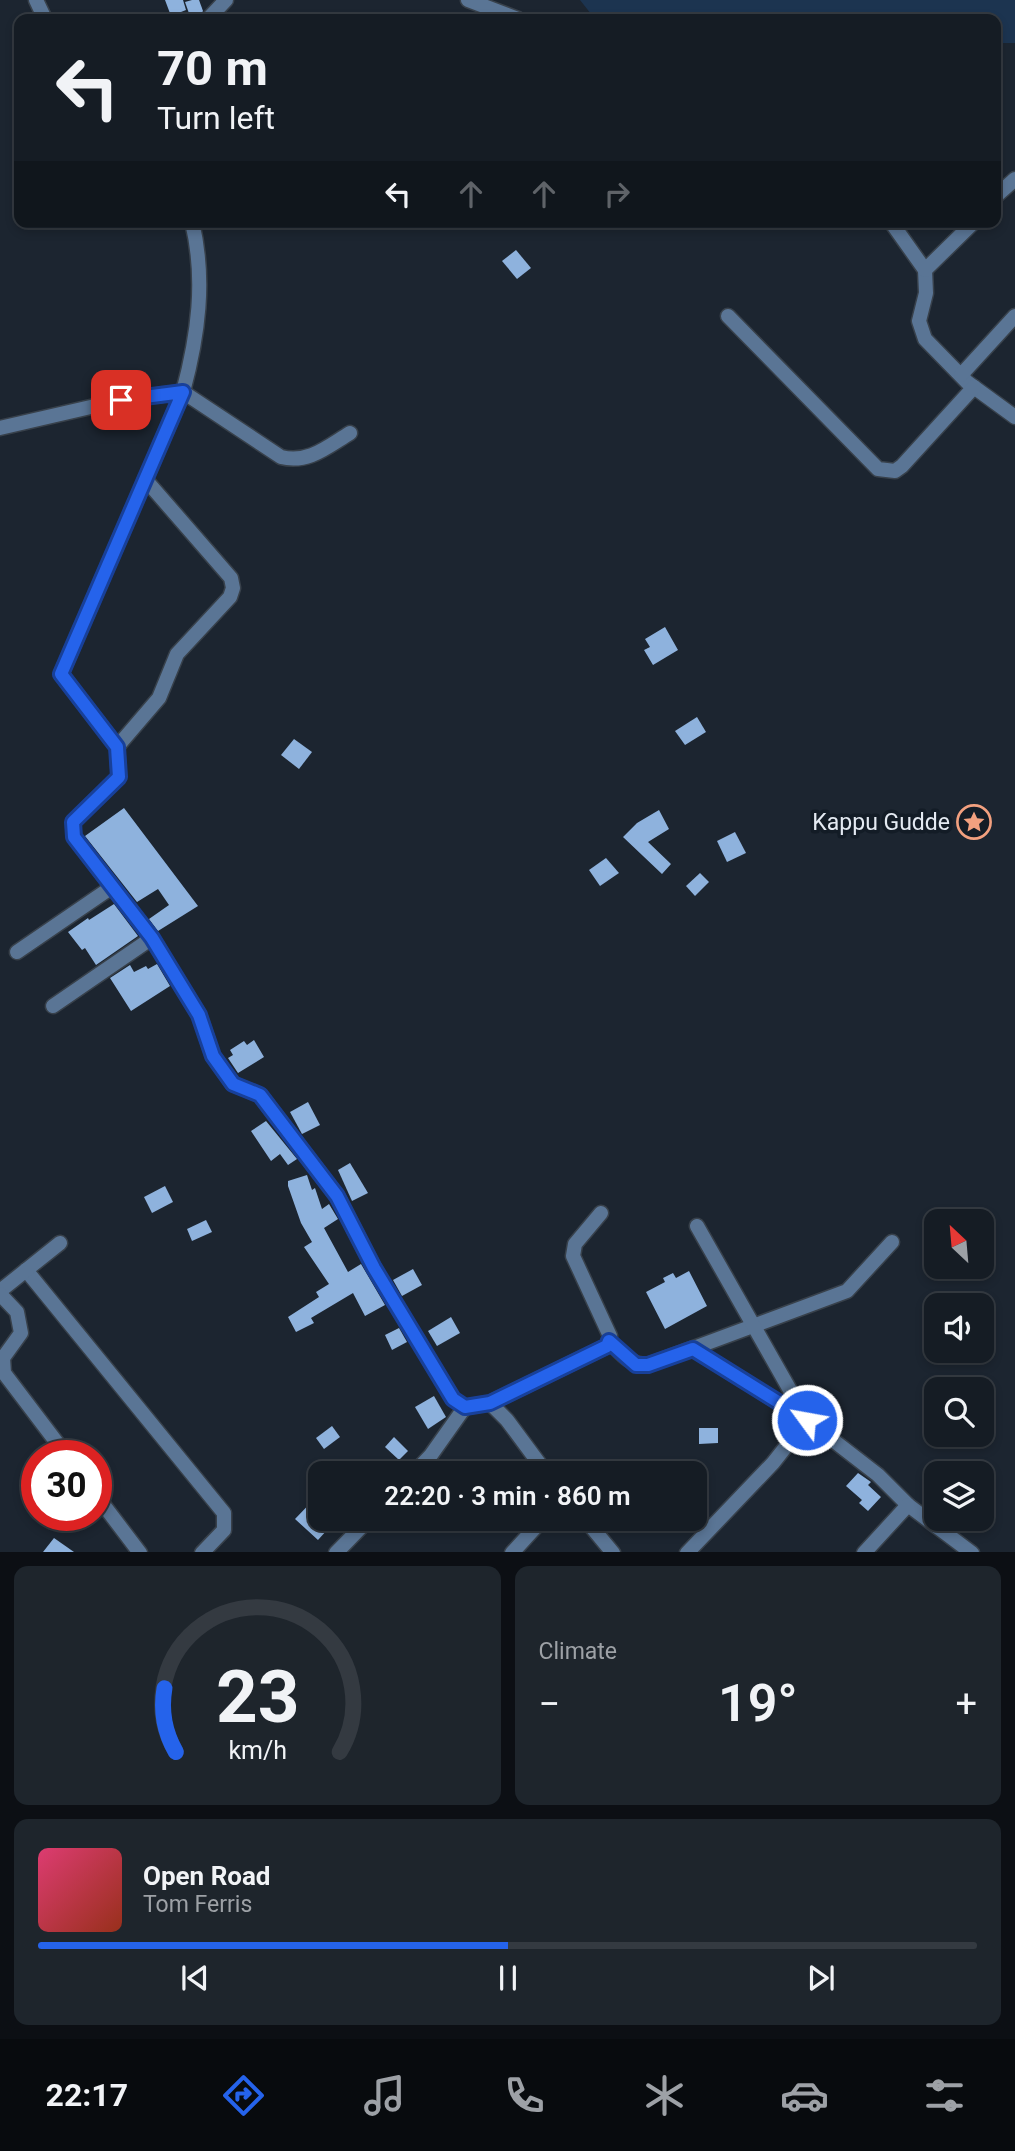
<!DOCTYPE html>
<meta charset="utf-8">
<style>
body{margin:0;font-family:Roboto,sans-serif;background:#1e252c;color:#f1f3f6;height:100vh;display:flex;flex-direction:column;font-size:26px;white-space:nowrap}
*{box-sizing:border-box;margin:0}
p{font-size:23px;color:#9da1a6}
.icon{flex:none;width:38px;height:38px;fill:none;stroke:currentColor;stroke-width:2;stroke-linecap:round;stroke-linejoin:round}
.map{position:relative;height:1552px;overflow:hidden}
.panel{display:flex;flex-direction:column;gap:14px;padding:14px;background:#0c0f14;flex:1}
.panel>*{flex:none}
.top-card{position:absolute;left:14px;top:14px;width:987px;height:214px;border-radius:14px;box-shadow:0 4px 10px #0003,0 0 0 2px #343a41;background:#151c24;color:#f1f3f6;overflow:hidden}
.needle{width:46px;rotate:334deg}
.tools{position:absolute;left:924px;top:1209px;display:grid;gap:14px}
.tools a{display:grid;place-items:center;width:70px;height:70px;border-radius:14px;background:#151c24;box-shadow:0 4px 10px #0003,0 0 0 2px #343a41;font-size:35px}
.speed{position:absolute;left:21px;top:1440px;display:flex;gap:14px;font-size:35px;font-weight:700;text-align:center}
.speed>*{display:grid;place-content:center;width:91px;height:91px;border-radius:50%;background:#151c24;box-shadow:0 4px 10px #0003,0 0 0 2px #343a41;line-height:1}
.speed .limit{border:10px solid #d22;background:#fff;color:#111}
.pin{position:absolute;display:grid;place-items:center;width:60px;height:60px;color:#fff;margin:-30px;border-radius:14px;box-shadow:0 4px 10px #0006}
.me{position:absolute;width:77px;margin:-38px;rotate:302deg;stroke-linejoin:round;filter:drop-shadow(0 0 5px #0008)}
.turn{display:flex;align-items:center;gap:24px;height:147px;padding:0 28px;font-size:32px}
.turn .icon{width:91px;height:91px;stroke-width:2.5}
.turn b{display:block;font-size:49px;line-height:60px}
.lanes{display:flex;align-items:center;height:66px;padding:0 28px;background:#0003;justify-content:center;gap:35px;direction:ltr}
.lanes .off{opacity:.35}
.big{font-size:52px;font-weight:600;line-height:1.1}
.panel .widget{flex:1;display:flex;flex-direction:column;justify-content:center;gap:10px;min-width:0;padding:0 24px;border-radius:14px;background:#1e252c}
.panel .dial{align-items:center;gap:0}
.dial svg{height:182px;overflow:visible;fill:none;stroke:#343a41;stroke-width:7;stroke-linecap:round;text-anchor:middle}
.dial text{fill:#f1f3f6;stroke:none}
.song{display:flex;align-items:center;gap:21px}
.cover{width:84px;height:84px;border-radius:10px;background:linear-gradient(135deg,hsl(340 70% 55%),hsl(10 70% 35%))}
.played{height:7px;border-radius:4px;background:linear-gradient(90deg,#2563eb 50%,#343a41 50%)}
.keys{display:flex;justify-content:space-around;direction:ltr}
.heat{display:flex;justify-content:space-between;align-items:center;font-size:38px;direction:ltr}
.panel .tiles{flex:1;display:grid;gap:14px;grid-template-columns:1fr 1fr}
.widget:last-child{grid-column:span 2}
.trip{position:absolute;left:308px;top:1461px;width:399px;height:70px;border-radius:14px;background:#151c24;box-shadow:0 4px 10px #0003,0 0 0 2px #343a41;font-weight:600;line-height:70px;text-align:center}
.dock{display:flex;height:112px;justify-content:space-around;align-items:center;background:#080b0e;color:#9da1a6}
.dock .icon{width:49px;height:49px}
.dock .selected{color:#2563eb}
.dock b{font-size:32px;color:#f1f3f6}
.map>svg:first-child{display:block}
.green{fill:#1c3450}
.building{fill:#8eb2dd}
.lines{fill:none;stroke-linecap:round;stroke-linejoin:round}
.minor-casing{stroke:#38414b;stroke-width:17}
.minor{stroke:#5a7595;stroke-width:14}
.route-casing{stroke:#184099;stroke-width:18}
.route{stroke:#2563eb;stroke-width:12}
.labels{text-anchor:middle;stroke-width:7;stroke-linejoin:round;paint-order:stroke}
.poi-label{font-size:23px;fill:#e4eaf2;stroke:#131c26;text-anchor:end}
</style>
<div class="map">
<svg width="1015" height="1553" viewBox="0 0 1015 1553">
<rect width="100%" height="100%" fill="#1c2530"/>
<polygon class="green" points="580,0 1015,0 1015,43 996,43 996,19 595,19"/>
<g class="building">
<polygon points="165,0 183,0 186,10 171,16"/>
<polygon points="192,0 199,0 203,11 199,17 191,19 185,2"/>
<polygon points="516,250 531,268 517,279 502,261"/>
<polygon points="665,627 678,650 653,665 644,650 650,647 645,639"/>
<polygon points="697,717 706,732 685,745 675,731"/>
<polygon points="294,739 312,752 299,769 281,755"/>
<polygon points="124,808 198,906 158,931 149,919 169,905 158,889 137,902 85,836"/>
<polygon points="659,810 669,829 648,842 671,864 662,874 623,837 637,823"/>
<polygon points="735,832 746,853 727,862 717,841"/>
<polygon points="606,858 619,873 600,886 589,870"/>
<polygon points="700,873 709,882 695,896 686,886"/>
<polygon points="114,904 138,936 96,965 85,948 82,950 68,932 88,918 89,920"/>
<polygon points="157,964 170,986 131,1011 110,978 130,965 134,972 146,966 148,969"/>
<polygon points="254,1040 264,1057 238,1073 228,1058 233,1055 230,1050 244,1041 247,1045"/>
<polygon points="308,1102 320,1125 302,1134 290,1112"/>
<polygon points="266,1121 297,1159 288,1165 280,1154 271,1161 251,1131"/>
<polygon points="350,1163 368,1193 352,1201 338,1170"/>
<polygon points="307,1175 312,1190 315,1188 322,1209 329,1204 338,1219 324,1228 348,1272 361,1264 385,1305 365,1316 353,1293 311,1318 314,1323 296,1332 288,1317 319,1297 316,1292 329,1284 304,1247 312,1242 301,1223 288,1186 288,1181"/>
<polygon points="165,1186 173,1202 152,1213 144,1197"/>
<polygon points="206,1220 212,1232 192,1241 187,1229"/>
<polygon points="413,1269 422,1285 402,1296 393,1280"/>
<polygon points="689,1271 707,1306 665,1329 646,1292 665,1282 663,1278 673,1273 676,1278"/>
<polygon points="451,1317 460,1333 437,1346 428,1331"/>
<polygon points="399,1328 407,1342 392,1350 385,1335"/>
<polygon points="434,1396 446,1417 428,1429 415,1407"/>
<polygon points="332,1426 340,1437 324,1449 316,1438"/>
<polygon points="699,1428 718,1428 718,1443 699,1444"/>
<polygon points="394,1437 408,1451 399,1460 385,1447"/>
<polygon points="858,1473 871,1482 868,1485 881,1497 868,1511 859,1503 862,1500 846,1486"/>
<polygon points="320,1493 320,1519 337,1519 318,1540 295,1519"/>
<polygon points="54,1538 74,1552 43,1552"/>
</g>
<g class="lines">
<g class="minor-casing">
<g id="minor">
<polyline points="36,0 45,19"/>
<polyline points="468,0 518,19"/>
<polyline points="208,19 226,0"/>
<polyline points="996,196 1015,179"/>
<path d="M192,222C206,280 198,336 183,392L61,674L117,747L119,777L73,822L74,837L152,938L199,1015L213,1056L233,1084L260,1095L337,1196L374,1268L453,1399L465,1407L490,1403L507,1420L547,1474"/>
<polyline points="891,222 925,270 926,293 919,321 925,339 967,382 1015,417"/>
<polyline points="925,270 974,222"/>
<polyline points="728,316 878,469 895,471 902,466 974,387"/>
<polyline points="961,375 1015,316"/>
<path d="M0,428L121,400L183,392L281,457C308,464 327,447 350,433"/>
<polyline points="117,747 159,698 177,654 230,597 233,588 231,578 145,479"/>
<polyline points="17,952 112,887"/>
<polyline points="53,1006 152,938"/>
<polyline points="26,1270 224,1513 224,1530 202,1553"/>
<polyline points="0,1291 60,1243"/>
<polyline points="0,1294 17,1312 21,1333 3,1358 4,1373 67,1456"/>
<path d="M609,1341C622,1354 629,1365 648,1365L847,1291L892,1242"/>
<polyline points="693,1349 807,1420 878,1475 908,1505 972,1553"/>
<polyline points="490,1403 607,1346 610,1336 573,1256 575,1244 601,1213"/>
<polyline points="413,1474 431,1455 465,1407"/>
<polyline points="96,1495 140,1553"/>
<polyline points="585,1519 613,1553"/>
<polyline points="336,1553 369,1519"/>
<polyline points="512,1553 543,1519"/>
<polyline points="687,1553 773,1463 807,1420 697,1226"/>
<polyline points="864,1553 908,1505"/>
</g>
</g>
<use href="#minor" class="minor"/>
</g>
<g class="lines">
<g class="route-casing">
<polyline id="route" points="121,400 183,392 61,674 117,747 119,777 73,822 74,837 152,938 199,1015 213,1056 233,1084 260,1095 337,1196 374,1268 453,1399 465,1407 490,1403 607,1346 609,1341 636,1365 648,1365 693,1349 807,1420"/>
</g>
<use href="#route" class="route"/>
</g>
<defs>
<g id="sight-ring" transform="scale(1.75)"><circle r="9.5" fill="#131c26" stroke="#f2a07f" stroke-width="1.5"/><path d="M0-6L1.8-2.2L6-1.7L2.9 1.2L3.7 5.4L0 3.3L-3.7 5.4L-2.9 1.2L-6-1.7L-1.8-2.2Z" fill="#f2a07f"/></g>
</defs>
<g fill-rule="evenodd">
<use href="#sight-ring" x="974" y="822"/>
</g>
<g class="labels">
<g class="poi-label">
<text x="950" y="830">Kappu Gudde</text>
</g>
</g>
</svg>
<div class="tools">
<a><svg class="needle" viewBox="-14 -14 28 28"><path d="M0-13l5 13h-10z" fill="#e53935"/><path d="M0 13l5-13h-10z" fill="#9da1a6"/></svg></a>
<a><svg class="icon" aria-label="sound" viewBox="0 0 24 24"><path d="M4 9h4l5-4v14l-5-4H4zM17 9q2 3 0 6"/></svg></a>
<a><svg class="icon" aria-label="search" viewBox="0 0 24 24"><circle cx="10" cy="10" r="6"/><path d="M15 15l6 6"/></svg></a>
<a><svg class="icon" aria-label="layers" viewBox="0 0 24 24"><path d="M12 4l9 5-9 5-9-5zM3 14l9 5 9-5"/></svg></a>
</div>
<div class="speed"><div class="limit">30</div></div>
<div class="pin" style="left:121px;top:400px;background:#d93025"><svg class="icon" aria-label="arrive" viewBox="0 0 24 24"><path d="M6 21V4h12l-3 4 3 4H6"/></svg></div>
<svg class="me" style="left:807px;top:1420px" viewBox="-20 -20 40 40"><circle r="17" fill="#2563eb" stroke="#fff" stroke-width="3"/><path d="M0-11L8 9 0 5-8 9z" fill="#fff"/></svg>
<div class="trip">22:20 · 3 min · 860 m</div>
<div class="top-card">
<div class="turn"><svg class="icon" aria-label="left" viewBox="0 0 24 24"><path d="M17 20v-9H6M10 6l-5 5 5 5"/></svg><div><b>70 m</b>Turn left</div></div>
<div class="lanes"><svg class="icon" aria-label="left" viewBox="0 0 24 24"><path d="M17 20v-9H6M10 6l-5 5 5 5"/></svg><svg class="icon off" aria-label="ahead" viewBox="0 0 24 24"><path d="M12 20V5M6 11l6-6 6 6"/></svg><svg class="icon off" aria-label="ahead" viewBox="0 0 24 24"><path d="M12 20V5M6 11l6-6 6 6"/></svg><svg class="icon off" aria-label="right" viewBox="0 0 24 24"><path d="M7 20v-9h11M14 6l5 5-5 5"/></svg></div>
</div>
</div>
<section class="panel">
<div class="tiles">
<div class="widget dial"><svg viewBox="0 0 100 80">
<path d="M14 69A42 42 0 1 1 86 69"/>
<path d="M14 69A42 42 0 0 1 9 41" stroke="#2563eb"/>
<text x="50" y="56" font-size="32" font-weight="700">23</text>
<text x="50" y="72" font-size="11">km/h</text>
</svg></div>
<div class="widget"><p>Climate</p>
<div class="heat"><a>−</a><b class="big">19°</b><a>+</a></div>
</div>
<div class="widget">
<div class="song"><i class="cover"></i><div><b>Open Road</b><p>Tom Ferris</p></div></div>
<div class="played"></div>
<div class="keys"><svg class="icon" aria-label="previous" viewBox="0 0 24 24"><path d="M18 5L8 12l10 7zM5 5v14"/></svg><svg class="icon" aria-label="pause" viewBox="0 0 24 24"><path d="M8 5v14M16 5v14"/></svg><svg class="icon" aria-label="next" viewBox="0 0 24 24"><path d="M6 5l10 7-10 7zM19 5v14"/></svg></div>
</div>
</div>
</section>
<nav class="dock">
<b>22:17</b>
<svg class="icon selected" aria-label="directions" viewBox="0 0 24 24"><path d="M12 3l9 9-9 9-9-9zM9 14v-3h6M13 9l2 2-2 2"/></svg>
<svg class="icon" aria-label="music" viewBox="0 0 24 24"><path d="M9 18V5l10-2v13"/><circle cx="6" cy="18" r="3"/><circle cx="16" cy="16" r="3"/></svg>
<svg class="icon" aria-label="phone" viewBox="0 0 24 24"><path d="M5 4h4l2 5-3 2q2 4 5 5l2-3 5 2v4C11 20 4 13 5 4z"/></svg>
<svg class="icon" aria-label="climate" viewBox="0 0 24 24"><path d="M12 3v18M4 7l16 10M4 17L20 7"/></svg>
<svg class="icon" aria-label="car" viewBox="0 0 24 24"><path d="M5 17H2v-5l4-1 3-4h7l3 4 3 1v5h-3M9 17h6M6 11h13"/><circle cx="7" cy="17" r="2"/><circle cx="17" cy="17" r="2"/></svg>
<svg class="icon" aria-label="filters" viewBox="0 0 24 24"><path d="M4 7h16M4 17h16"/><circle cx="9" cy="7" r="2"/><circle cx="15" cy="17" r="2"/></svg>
</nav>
